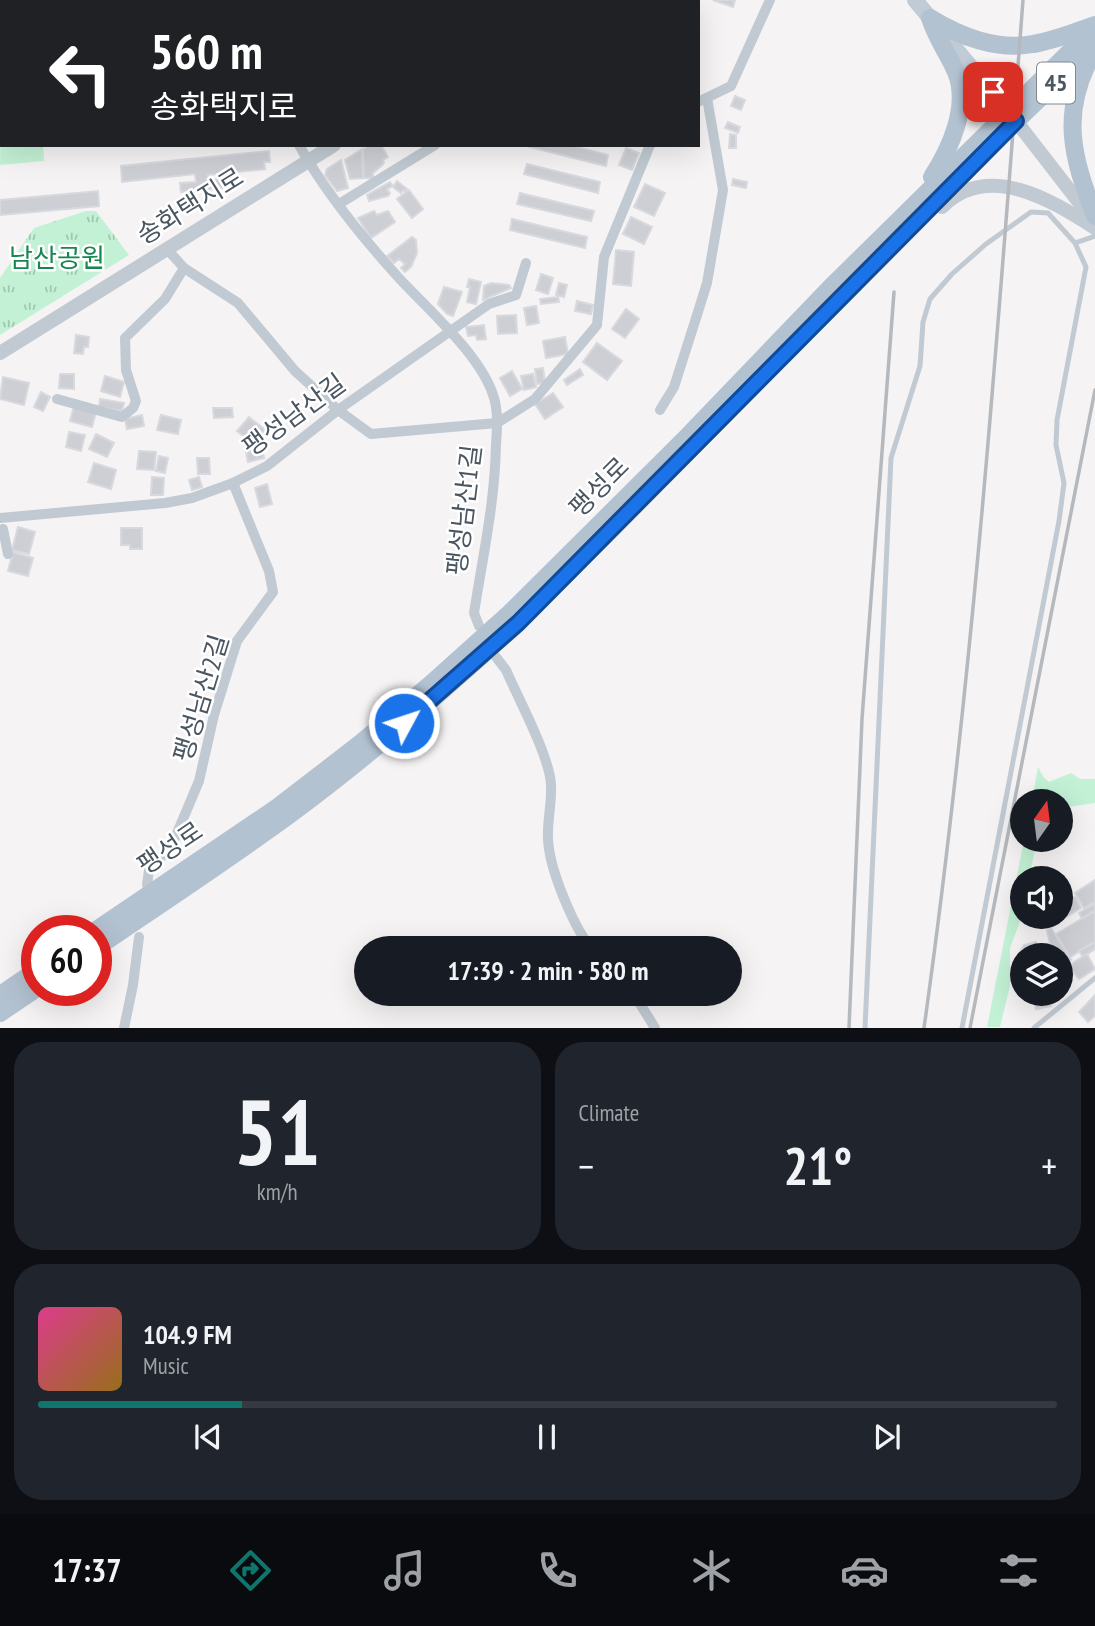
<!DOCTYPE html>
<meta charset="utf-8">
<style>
body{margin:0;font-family:"PT Sans Narrow","Noto Sans KR",sans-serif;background:#20242c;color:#f1f3f6;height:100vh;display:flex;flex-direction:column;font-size:26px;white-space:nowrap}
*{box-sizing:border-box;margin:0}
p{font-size:23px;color:#9ea1a6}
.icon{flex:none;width:38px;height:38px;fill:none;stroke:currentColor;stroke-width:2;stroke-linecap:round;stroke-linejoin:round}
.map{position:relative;height:1028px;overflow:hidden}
.panel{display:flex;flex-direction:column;gap:14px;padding:14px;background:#0d0f14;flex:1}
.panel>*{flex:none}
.top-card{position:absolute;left:0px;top:0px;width:700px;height:147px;box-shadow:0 7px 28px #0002;background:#202124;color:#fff;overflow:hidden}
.needle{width:46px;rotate:14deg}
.tools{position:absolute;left:1010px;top:789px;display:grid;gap:14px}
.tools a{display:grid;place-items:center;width:63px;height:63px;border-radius:50%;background:#171b24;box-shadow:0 7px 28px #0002;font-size:35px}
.speed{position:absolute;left:21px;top:915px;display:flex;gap:14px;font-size:35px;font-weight:700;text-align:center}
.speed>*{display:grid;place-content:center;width:91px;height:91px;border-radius:50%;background:#171b24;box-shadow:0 7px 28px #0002;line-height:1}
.speed .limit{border:10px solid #d22;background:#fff;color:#111}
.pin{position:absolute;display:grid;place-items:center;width:60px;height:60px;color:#fff;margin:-30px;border-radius:14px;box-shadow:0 4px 10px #0006}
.me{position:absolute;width:77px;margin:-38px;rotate:50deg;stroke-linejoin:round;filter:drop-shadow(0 0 5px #0008)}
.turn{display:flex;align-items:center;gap:24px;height:147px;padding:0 35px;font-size:32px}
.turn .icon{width:91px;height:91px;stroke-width:2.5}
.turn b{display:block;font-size:49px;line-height:60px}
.big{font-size:52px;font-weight:800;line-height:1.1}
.panel .tile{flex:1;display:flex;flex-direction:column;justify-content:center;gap:10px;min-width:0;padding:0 24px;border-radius:28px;background:#20242c}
.panel .dial{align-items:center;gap:0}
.dial b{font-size:91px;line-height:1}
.song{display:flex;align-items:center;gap:21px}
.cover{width:84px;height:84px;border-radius:10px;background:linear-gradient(135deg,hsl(330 70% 55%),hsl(40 70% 35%))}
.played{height:7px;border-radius:4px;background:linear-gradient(90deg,#0f766e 20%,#363941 20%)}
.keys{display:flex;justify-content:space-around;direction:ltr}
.heat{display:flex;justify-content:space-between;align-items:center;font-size:38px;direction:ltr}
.panel .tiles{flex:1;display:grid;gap:14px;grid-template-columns:1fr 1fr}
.tile:last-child{grid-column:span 2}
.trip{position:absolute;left:354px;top:936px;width:388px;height:70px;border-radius:35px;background:#171b24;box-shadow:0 7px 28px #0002;font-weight:800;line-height:70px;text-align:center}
.tabs{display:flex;height:112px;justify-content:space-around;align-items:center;background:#090b0e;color:#9ea1a6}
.tabs .icon{width:49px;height:49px}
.tabs .current{color:#0f766e}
.tabs b{font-size:32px;color:#f1f3f6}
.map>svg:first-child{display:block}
.grass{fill:#c3f1d5}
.park{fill:url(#park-tufts)}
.building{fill:#cdcfd5;stroke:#d7d9de;stroke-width:2}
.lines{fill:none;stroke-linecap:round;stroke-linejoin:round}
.service{stroke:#c1cad2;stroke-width:5}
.minor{stroke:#c1cad2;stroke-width:10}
.tertiary{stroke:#c1cad2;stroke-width:14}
.secondary{stroke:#c1cbd6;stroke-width:16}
.primary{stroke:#b3c2d1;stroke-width:18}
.rail{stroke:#b5b8bd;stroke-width:3.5}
.route-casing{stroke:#114b97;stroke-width:18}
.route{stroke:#1a73e8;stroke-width:12}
.labels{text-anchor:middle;stroke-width:5;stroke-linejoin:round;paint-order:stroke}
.shield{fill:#fff;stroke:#808990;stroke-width:2}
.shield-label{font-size:24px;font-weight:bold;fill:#4a5661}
.street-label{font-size:26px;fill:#4a5661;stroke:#fff}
.park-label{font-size:26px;fill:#17864f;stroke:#fff}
</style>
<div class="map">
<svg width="1095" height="1028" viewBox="0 0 1095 1028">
<defs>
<pattern id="park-tufts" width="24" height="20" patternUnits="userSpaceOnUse" patternTransform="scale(1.75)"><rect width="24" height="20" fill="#c3f1d5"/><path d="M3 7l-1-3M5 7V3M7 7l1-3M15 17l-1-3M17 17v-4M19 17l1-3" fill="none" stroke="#a0c6b0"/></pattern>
</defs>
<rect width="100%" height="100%" fill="#f5f3f3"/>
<g class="grass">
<polygon points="2,59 2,145 43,145 44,161 0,165"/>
<polygon points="1038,767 1044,778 1049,782 1071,773 1080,779 1095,779 1095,803 1061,808 1060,802 1032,801"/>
<polygon points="1024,840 1037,840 1029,878 1022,878 1022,916 1010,948 1010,986 1000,1027 987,1027"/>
</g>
<polygon class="park" points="86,211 96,211 129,255 0,335 0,278 34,228"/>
<g class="building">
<polygon points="336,0 401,0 336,2"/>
<polygon points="713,0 735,0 733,7"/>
<polygon points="735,96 745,100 741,110 731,106"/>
<polygon points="728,122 740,127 738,133 725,128"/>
<polygon points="730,134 736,135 736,148 729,148"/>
<polygon points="369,145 381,145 388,157 383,160 384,163 381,166 373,173 373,178 364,178 363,150"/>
<polygon points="531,145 569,145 608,155 606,166 530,147"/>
<polygon points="626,148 639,153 632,170 619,165"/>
<polygon points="362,149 363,178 350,179 345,160"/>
<polygon points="269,151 270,162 264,162 265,169 208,175 209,180 222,179 223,188 181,192 180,183 196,182 195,174 122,182 121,166"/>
<polygon points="341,160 348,188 337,191 325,175 327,169"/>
<polygon points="527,164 600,182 598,193 524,174"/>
<polygon points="733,179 747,182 746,188 732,185"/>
<polygon points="397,181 407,189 405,191 403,190 401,193 393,187"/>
<polygon points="390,182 393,186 387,189 390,193 388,196 369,201 367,195"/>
<polygon points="645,184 665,193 654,216 634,207"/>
<polygon points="409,190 423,209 412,218 397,199"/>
<polygon points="98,191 99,206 0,215 0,200"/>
<polygon points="520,193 594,211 591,221 517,204"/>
<polygon points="374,211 377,215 388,211 395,222 371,238 358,218"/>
<polygon points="631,217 652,227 644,244 623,234"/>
<polygon points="512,219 587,237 585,248 510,230"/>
<polygon points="412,237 416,240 417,253 411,267 405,272 401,268 405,264 399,259 394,263 387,256"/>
<polygon points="616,250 634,252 631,286 613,284"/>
<polygon points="541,274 553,278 548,294 536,290"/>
<polygon points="469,279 481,282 476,304 467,302 470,287 467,287"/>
<polygon points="491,283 509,285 511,288 483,300 484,286"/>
<polygon points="559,283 567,285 564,297 556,295"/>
<polygon points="444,287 462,292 453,316 447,314 438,304"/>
<polygon points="558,297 559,302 541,304 540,299"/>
<polygon points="577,301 593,305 591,314 575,311"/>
<polygon points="536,306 539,323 527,325 524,308"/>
<polygon points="626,309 639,319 625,338 612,329"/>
<polygon points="516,315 517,333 498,334 497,316"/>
<polygon points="484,325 486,339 477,340 476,335 468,336 466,327"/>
<polygon points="76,335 89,337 88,347 84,347 83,354 74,353"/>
<polygon points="565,337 568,354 546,358 543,341"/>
<polygon points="597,343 622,361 607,380 583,362"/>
<polygon points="543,368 545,383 537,384 535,369"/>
<polygon points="580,369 583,375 567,385 564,380"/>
<polygon points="512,371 522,389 510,396 500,378"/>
<polygon points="60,374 74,374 74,389 59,388"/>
<polygon points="533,374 536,387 524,390 521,376"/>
<polygon points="105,376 124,382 120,397 101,391"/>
<polygon points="3,377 29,383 24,405 0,399"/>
<polygon points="41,392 50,397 43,411 34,407"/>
<polygon points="553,393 563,407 545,419 535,404"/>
<polygon points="100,399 124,403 122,411 99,407"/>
<polygon points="74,406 96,412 92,427 70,421"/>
<polygon points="213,408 232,408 233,417 214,418"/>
<polygon points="142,415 144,426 127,429 125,419"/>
<polygon points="161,415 181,420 178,434 157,430"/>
<polygon points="249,417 265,430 261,435 246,438 237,431"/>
<polygon points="69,432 85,435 81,451 66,447"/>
<polygon points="96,434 114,443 107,457 89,449"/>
<polygon points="261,444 264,458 248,462 245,447"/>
<polygon points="139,451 156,452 154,470 137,469"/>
<polygon points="159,456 168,458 165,473 156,471"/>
<polygon points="197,458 209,458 210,474 198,474"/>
<polygon points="94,463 116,470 111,489 88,482"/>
<polygon points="152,477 164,478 163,495 151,495"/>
<polygon points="199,477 202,487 192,490 189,480"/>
<polygon points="267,484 272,504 260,507 255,488"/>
<polygon points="18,527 35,532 29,554 12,550"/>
<polygon points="121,528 142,528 142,549 130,549 130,545 121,545"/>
<polygon points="13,552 33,558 28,576 8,571"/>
<polygon points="1095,880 1095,902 1084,908 1075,893"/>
<polygon points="1075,897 1081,908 1051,926 1048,920 1060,917 1060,905"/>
<polygon points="1095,903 1095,911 1082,918 1079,913"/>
<polygon points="1095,911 1095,942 1070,957 1056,934"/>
<polygon points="1051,928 1071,960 1060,966 1060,956 1053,956 1047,931"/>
<polygon points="1036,942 1039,956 1022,956 1022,989 1016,960 1024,945"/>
<polygon points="1095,942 1095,949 1083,957 1079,951"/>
<polygon points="1087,954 1095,969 1079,979 1070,968 1073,963"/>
<polygon points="1033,994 1049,994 1051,1006 1036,1009"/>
<polygon points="1095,995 1095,1016 1088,1022 1079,1012"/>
</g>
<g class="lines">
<g class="service">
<polyline points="191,0 191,2"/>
<polyline points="1075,243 1095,236"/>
<polyline points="865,1028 891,458 920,366 923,322 930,299 952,274 986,244 1031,212 1048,213 1075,243 1086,267 1057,420 1056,445 1064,483 1059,521 962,1028"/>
<polyline points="1034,1028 1095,978"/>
</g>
<g class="minor">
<polyline points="215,0 216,2"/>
<polyline points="309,0 310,2"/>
<polyline points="411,0 412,2"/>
<polyline points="698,102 731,86 770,0"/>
<path d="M299,145C325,192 362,237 398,277C428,310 490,362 496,407C498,419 497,432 496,444C495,502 483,555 474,613L479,626"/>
<polyline points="339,204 435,145"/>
<polyline points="167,249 184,268 238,303 295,371 338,410 371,434 497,423 535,399 597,325 604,257 650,145"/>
<polyline points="57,399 122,417 133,408 136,401 126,370 125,338 165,299 184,268"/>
<polyline points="660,410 674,387 697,315 707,283 723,190 707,98"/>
<polyline points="0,518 165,503 192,498 233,483 267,466 338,410 489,304 516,295 526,263"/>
<polyline points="3,529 8,554"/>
<path d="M496,657L506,670C518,698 550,757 551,785C552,803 547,821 548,839C549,868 573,926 591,948"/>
<polyline points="147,885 149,870 172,845 199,781 214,715 237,641 273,592 269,571 233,483"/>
<polyline points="634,994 655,1028"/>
<polyline points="124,1028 133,985 139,937"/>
</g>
<g class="tertiary">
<polyline points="572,2 575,0"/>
<polyline points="1016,121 1092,219"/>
<path d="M942,207C988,161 1051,200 1095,228"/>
<polyline points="0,353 334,145"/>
</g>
<polyline class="secondary" points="915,0 1016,121"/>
<g class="primary">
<path d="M930,18C936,38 948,53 956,72C970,106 950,149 932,177"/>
<path d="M930,18C959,36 997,51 1033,44C1053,41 1075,32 1095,25"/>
<path d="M1092,55C1060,113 1072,157 1095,216"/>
<polyline points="95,931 278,807 361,743 431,684 510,613 684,440 831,287 1095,27"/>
<path d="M96,948C159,905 223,863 285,818C367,758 443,691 518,623L1016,121L1095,45"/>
<polyline points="0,995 37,970"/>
<polyline points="0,1013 37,988"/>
</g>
<g class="rail">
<polyline points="849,1028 862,719 894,292"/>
<path d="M924,1028C972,686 997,343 1023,0"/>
<polyline points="970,1028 1095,390"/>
</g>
</g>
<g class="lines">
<g class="route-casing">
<polyline id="route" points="404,723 518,623 1016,121 993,92"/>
</g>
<use href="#route" class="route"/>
</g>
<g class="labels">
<rect class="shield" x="1037" y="62.5" width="38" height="41" rx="5"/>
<g class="shield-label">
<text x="1056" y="91">45</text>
</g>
<g class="street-label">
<text transform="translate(190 206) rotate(-32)" y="9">송화택지로</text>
<text transform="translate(294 415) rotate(-36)" y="9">팽성남산길</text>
<text transform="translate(599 487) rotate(-45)" y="9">팽성로</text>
<text transform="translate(464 510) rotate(-83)" y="9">팽성남산1길</text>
<text transform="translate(201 698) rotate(-73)" y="9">팽성남산2길</text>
<text transform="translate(170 848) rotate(-34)" y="9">팽성로</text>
</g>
<g class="park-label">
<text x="57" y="267">남산공원</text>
</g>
</g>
</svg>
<div class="tools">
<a><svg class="needle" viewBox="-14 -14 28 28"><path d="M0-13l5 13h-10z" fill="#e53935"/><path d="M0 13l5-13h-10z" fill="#9ea1a6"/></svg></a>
<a><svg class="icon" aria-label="sound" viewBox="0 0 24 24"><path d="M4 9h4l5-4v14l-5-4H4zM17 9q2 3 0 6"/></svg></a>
<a><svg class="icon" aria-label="layers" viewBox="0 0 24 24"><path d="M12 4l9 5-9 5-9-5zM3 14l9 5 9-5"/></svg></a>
</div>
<div class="speed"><div class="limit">60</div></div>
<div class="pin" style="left:993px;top:92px;background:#d93025"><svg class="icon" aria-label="arrive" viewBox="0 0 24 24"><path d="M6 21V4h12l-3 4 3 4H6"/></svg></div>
<svg class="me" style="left:404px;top:723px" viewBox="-20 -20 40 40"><circle r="17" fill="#1a73e8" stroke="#fff" stroke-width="3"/><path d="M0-11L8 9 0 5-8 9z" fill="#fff"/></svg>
<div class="trip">17:39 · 2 min · 580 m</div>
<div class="top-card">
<div class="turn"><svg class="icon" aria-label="left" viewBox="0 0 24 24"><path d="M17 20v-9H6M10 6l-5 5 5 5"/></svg><div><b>560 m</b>송화택지로</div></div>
</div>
</div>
<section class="panel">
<div class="tiles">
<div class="tile dial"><b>51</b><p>km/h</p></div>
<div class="tile"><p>Climate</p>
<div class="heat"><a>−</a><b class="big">21°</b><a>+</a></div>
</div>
<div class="tile">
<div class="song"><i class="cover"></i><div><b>104.9 FM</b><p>Music</p></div></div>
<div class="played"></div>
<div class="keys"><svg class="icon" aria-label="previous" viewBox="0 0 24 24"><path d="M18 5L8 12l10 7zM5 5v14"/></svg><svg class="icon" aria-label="pause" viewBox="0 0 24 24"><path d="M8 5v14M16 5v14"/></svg><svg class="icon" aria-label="next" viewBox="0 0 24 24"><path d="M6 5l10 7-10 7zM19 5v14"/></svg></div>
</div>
</div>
</section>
<nav class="tabs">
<b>17:37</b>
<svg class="icon current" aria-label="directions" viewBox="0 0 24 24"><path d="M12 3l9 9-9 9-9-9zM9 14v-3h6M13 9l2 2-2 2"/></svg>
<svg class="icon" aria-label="music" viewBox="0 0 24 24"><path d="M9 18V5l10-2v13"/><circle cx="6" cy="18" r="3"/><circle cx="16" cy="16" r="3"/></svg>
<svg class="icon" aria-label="phone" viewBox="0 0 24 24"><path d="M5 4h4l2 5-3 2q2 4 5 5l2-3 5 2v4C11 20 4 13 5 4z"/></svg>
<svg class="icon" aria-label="climate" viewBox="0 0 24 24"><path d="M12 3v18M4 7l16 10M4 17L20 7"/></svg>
<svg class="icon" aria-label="car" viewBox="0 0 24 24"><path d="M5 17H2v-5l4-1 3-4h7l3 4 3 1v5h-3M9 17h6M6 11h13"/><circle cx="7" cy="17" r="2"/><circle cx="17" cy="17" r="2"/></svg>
<svg class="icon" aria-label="filters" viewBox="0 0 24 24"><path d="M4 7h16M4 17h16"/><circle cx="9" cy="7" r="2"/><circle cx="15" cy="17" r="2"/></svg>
</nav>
